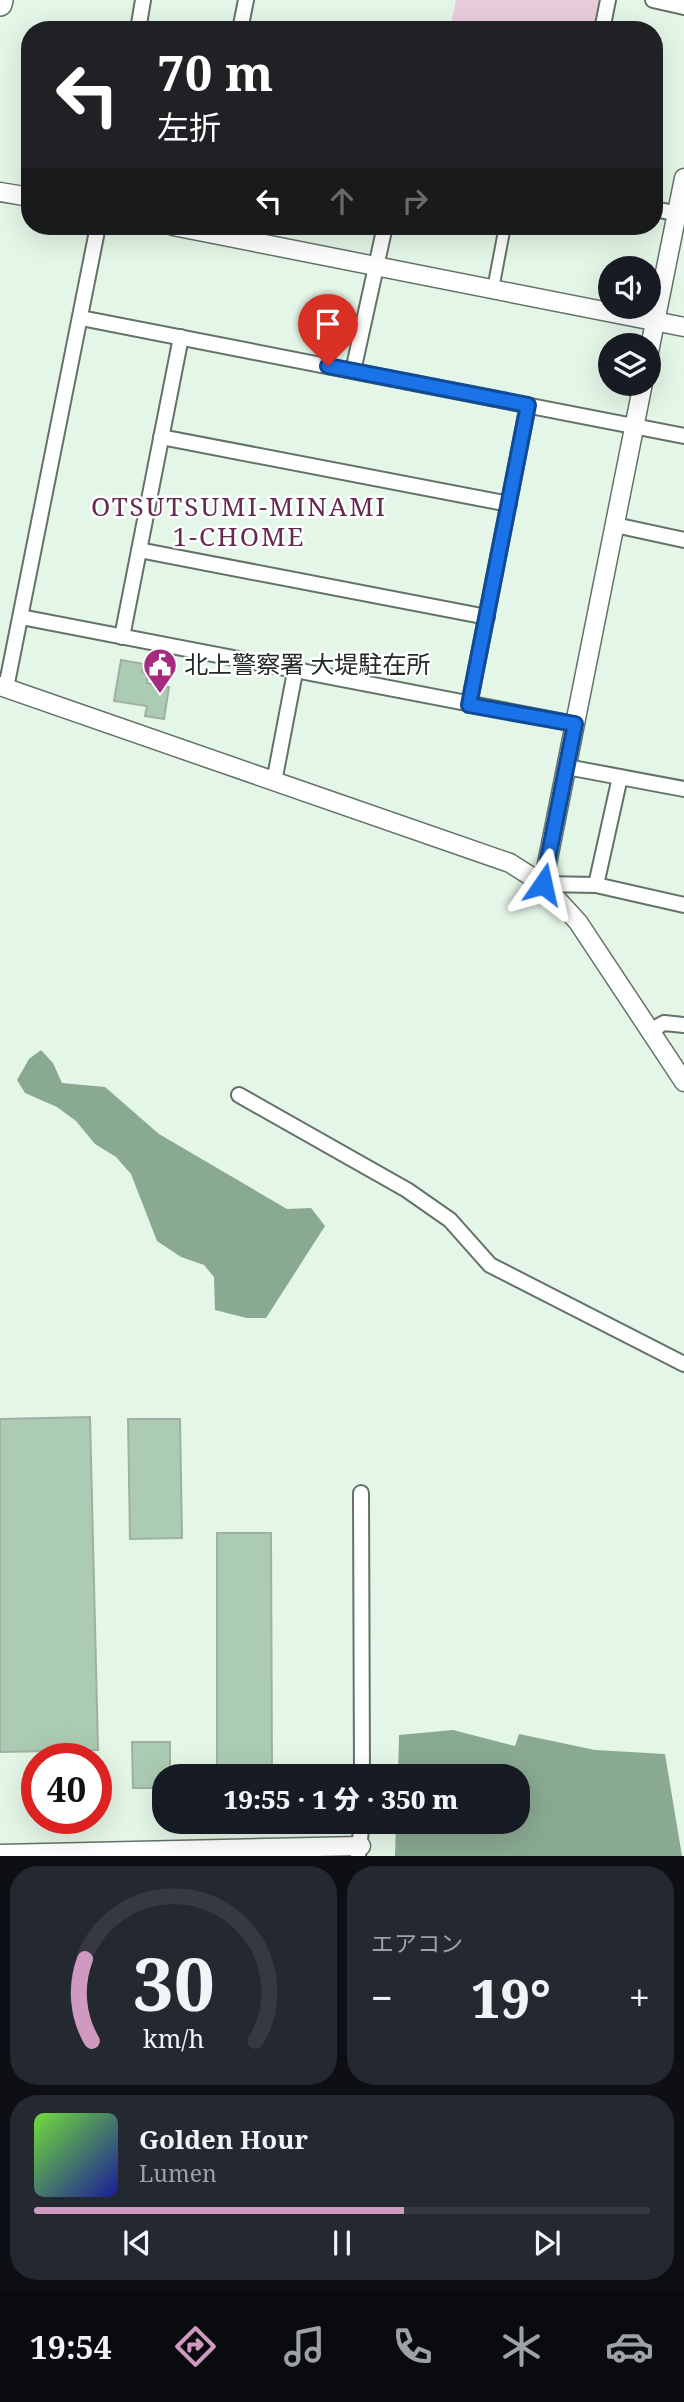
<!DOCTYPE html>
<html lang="ja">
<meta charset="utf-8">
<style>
body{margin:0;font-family:"Noto Serif","Noto Sans JP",serif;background:#242831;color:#f1f3f6;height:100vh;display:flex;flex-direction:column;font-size:26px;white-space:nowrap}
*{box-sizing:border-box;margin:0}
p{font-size:23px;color:#9ea1a6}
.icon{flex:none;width:38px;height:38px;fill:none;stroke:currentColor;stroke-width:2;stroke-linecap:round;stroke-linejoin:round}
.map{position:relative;height:1856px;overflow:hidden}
.details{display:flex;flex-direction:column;gap:10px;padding:10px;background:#0d0f14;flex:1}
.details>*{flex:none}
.hud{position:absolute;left:21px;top:21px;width:642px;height:214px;border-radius:28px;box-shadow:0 7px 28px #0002;background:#202124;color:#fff;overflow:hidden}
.tools{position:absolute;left:598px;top:256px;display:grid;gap:14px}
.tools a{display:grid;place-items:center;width:63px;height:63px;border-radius:50%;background:#171b24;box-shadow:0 7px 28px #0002;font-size:35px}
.speed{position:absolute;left:21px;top:1743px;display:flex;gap:14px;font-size:35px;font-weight:700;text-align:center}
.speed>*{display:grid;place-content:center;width:91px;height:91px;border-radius:50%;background:#171b24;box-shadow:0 7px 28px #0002;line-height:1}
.speed .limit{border:10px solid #d22;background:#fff;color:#111}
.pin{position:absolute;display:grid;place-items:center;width:60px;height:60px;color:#fff;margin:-72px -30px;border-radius:50% 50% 50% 0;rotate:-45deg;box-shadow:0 0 7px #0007}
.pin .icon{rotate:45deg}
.me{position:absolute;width:77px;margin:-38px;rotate:11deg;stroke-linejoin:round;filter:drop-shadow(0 0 5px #0008)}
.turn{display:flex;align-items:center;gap:24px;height:147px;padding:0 21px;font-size:32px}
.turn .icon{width:91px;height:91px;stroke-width:2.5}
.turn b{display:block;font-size:49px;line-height:60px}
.lanes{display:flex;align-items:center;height:66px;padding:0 21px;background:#0003;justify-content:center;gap:35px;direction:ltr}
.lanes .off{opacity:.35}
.big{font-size:52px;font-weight:800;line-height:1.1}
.details .widget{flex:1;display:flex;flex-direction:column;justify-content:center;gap:10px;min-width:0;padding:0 24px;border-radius:28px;background:#242831}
.details .dial{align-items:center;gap:0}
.dial svg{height:182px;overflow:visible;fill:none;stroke:#363941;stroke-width:7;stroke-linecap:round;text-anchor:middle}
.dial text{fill:#f1f3f6;stroke:none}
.song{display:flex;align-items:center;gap:21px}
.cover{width:84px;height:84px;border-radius:10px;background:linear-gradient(135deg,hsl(100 70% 55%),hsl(240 70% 35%))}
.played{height:7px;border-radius:4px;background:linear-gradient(90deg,#cf99c0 60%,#363941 60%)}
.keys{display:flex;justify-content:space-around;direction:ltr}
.heat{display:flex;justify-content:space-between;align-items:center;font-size:38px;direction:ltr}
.details .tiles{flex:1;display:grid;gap:10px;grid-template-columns:1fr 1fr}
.widget:last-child{grid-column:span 2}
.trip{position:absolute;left:152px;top:1764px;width:378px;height:70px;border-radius:28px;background:#171b24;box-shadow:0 7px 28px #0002;font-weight:800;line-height:70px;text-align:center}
.tab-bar{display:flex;height:112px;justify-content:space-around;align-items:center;background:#090b0e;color:#9ea1a6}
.tab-bar .icon{width:49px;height:49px}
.tab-bar .current{color:#cf99c0}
.tab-bar b{font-size:32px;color:#f1f3f6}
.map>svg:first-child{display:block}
.green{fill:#e9ccdc}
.water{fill:#89a991}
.building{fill:#abccb3;stroke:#9fb0a3;stroke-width:2}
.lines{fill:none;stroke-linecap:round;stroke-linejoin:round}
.pedestrian-casing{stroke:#637367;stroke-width:14}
.minor-casing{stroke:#637367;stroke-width:18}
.tertiary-casing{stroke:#637367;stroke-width:21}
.trunk-casing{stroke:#637367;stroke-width:26}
.pedestrian{stroke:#fff;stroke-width:10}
.minor{stroke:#fff;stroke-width:14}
.tertiary{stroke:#fff;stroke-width:18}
.trunk{stroke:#fff;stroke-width:23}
.route-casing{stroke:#114b97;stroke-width:18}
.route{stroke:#1a73e8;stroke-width:12}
.labels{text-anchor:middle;stroke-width:5;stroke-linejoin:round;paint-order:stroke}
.poi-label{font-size:24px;fill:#232924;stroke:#fff;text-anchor:start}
.neighbourhood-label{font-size:26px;letter-spacing:2px;fill:#662950;stroke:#fff}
</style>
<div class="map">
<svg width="684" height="1856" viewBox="0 0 684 1856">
<rect width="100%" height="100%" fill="#e4f6e8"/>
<polygon class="green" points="456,0 602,0 597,30 450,30"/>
<g class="water">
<polygon points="41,1050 53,1063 62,1083 105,1087 159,1134 287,1209 311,1208 325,1226 266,1318 247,1318 215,1310 214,1277 204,1265 181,1257 157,1241 131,1174 116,1157 95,1144 76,1121 57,1107 25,1093 17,1080 29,1059"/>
<polygon points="453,1730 515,1746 519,1734 595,1750 665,1754 682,1856 395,1856 396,1822 518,1822 518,1776 398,1776 399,1735"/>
</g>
<g class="building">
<polygon points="121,660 144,664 142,673 148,675 147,683 169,687 164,719 145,716 147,706 114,701"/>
<polygon points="90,1417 98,1750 0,1752 0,1419"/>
<polygon points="128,1419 180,1419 182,1538 130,1539"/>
<polygon points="217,1533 271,1533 272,1776 217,1776"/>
<polygon points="132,1742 170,1742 170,1776 164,1776 164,1788 133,1788"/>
</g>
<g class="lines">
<g class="pedestrian-casing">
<polyline id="pedestrian" points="493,289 505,226"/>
</g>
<g class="minor-casing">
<g id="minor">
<polyline points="653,0 684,7"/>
<polyline points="138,30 143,0"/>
<polyline points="240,30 246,0"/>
<polyline points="602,30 608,0"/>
<polyline points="654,209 684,215"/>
<polyline points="81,318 684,436"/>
<polyline points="353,371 385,226"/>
<polyline points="161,437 509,504"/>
<polyline points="615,525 684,540"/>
<polyline points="139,550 487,617"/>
<polyline points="21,617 575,724"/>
<polyline points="122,637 181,337"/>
<polyline points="6,688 98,226"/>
<polyline points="469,705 528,405"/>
<polyline points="567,767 684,789"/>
<polyline points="274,782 295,672"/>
<polyline points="543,884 596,885 684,905"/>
<polyline points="596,885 620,777"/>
<polyline points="650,1031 664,1023 684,1025"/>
<polyline points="239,1095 407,1190 450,1220 490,1265 684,1364"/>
<polyline points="361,1493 362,1776"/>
<polyline points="358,1856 362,1822"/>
</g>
</g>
<g class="tertiary-casing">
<g id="tertiary">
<polyline points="0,192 30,197"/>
<polyline points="173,226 684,327"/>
<polyline points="649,352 684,178"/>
<polyline points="0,686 510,863 543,884 578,922 684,1082"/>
<polyline points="543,884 643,383"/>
<polyline points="0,1854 361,1846"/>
</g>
</g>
<g class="trunk-casing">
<polyline id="trunk" points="0,4 1,0"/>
</g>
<use href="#pedestrian" class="pedestrian"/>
<use href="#minor" class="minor"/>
<use href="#tertiary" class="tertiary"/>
<use href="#trunk" class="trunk"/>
</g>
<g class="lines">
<g class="route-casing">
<polyline id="route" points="328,366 528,405 469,705 575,724 543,884"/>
</g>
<use href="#route" class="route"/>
</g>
<defs>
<g id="civic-pin" transform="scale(1.75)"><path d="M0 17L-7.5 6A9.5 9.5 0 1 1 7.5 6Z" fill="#a52b7f" stroke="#fff"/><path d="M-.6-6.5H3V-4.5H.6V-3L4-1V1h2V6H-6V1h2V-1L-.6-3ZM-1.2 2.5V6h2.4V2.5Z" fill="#fff"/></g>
</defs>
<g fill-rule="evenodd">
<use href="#civic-pin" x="160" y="665"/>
</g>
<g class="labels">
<g class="poi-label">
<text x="184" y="673">北上警察署 大堤駐在所</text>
</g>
<g class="neighbourhood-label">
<text x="239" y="516">OTSUTSUMI-MINAMI<tspan x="239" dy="30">1-CHOME</tspan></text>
</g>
</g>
</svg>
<div class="tools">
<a><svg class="icon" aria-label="sound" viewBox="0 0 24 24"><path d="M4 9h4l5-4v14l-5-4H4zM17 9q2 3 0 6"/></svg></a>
<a><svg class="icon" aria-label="layers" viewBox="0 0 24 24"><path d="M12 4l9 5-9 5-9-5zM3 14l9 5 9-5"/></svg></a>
</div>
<div class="speed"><div class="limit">40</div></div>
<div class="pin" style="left:328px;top:366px;background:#d93025"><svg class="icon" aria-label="arrive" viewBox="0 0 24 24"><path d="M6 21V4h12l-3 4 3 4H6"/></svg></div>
<svg class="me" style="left:543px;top:884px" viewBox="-20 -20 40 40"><path d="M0-17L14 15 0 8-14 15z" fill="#1a73e8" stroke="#fff" stroke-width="4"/></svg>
<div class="trip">19:55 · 1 分 · 350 m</div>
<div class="hud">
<div class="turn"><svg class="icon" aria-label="left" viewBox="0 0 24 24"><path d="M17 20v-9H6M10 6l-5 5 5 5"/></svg><div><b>70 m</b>左折</div></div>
<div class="lanes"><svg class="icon" aria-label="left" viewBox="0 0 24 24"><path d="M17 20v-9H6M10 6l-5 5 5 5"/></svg><svg class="icon off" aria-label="ahead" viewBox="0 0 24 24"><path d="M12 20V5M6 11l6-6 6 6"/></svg><svg class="icon off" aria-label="right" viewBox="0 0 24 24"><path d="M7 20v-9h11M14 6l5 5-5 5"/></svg></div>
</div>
</div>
<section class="details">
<div class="tiles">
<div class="widget dial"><svg viewBox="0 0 100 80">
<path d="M14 69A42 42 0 1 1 86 69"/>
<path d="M14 69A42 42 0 0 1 11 33" stroke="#cf99c0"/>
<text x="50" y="56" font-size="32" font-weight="700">30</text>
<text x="50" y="72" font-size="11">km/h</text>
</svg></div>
<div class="widget"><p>エアコン</p>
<div class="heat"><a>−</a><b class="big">19°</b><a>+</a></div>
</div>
<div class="widget">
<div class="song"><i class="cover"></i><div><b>Golden Hour</b><p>Lumen</p></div></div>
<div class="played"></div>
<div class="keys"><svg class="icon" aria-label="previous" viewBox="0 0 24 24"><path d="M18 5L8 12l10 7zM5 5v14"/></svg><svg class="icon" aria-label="pause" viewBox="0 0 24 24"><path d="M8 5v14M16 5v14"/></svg><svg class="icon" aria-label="next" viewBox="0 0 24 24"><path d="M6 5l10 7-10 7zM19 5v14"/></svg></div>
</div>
</div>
</section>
<nav class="tab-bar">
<b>19:54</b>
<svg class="icon current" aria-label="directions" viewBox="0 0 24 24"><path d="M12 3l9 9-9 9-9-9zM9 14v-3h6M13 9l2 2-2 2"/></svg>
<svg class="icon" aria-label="music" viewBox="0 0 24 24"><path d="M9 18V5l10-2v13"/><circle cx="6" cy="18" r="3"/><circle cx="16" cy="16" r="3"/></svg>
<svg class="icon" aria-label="phone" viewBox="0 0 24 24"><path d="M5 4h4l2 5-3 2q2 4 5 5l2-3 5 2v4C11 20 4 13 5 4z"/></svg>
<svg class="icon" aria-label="climate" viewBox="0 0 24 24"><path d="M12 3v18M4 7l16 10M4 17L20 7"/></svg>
<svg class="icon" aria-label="car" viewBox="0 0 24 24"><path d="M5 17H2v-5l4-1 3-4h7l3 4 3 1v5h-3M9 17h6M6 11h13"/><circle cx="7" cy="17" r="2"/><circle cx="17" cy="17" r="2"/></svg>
</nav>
